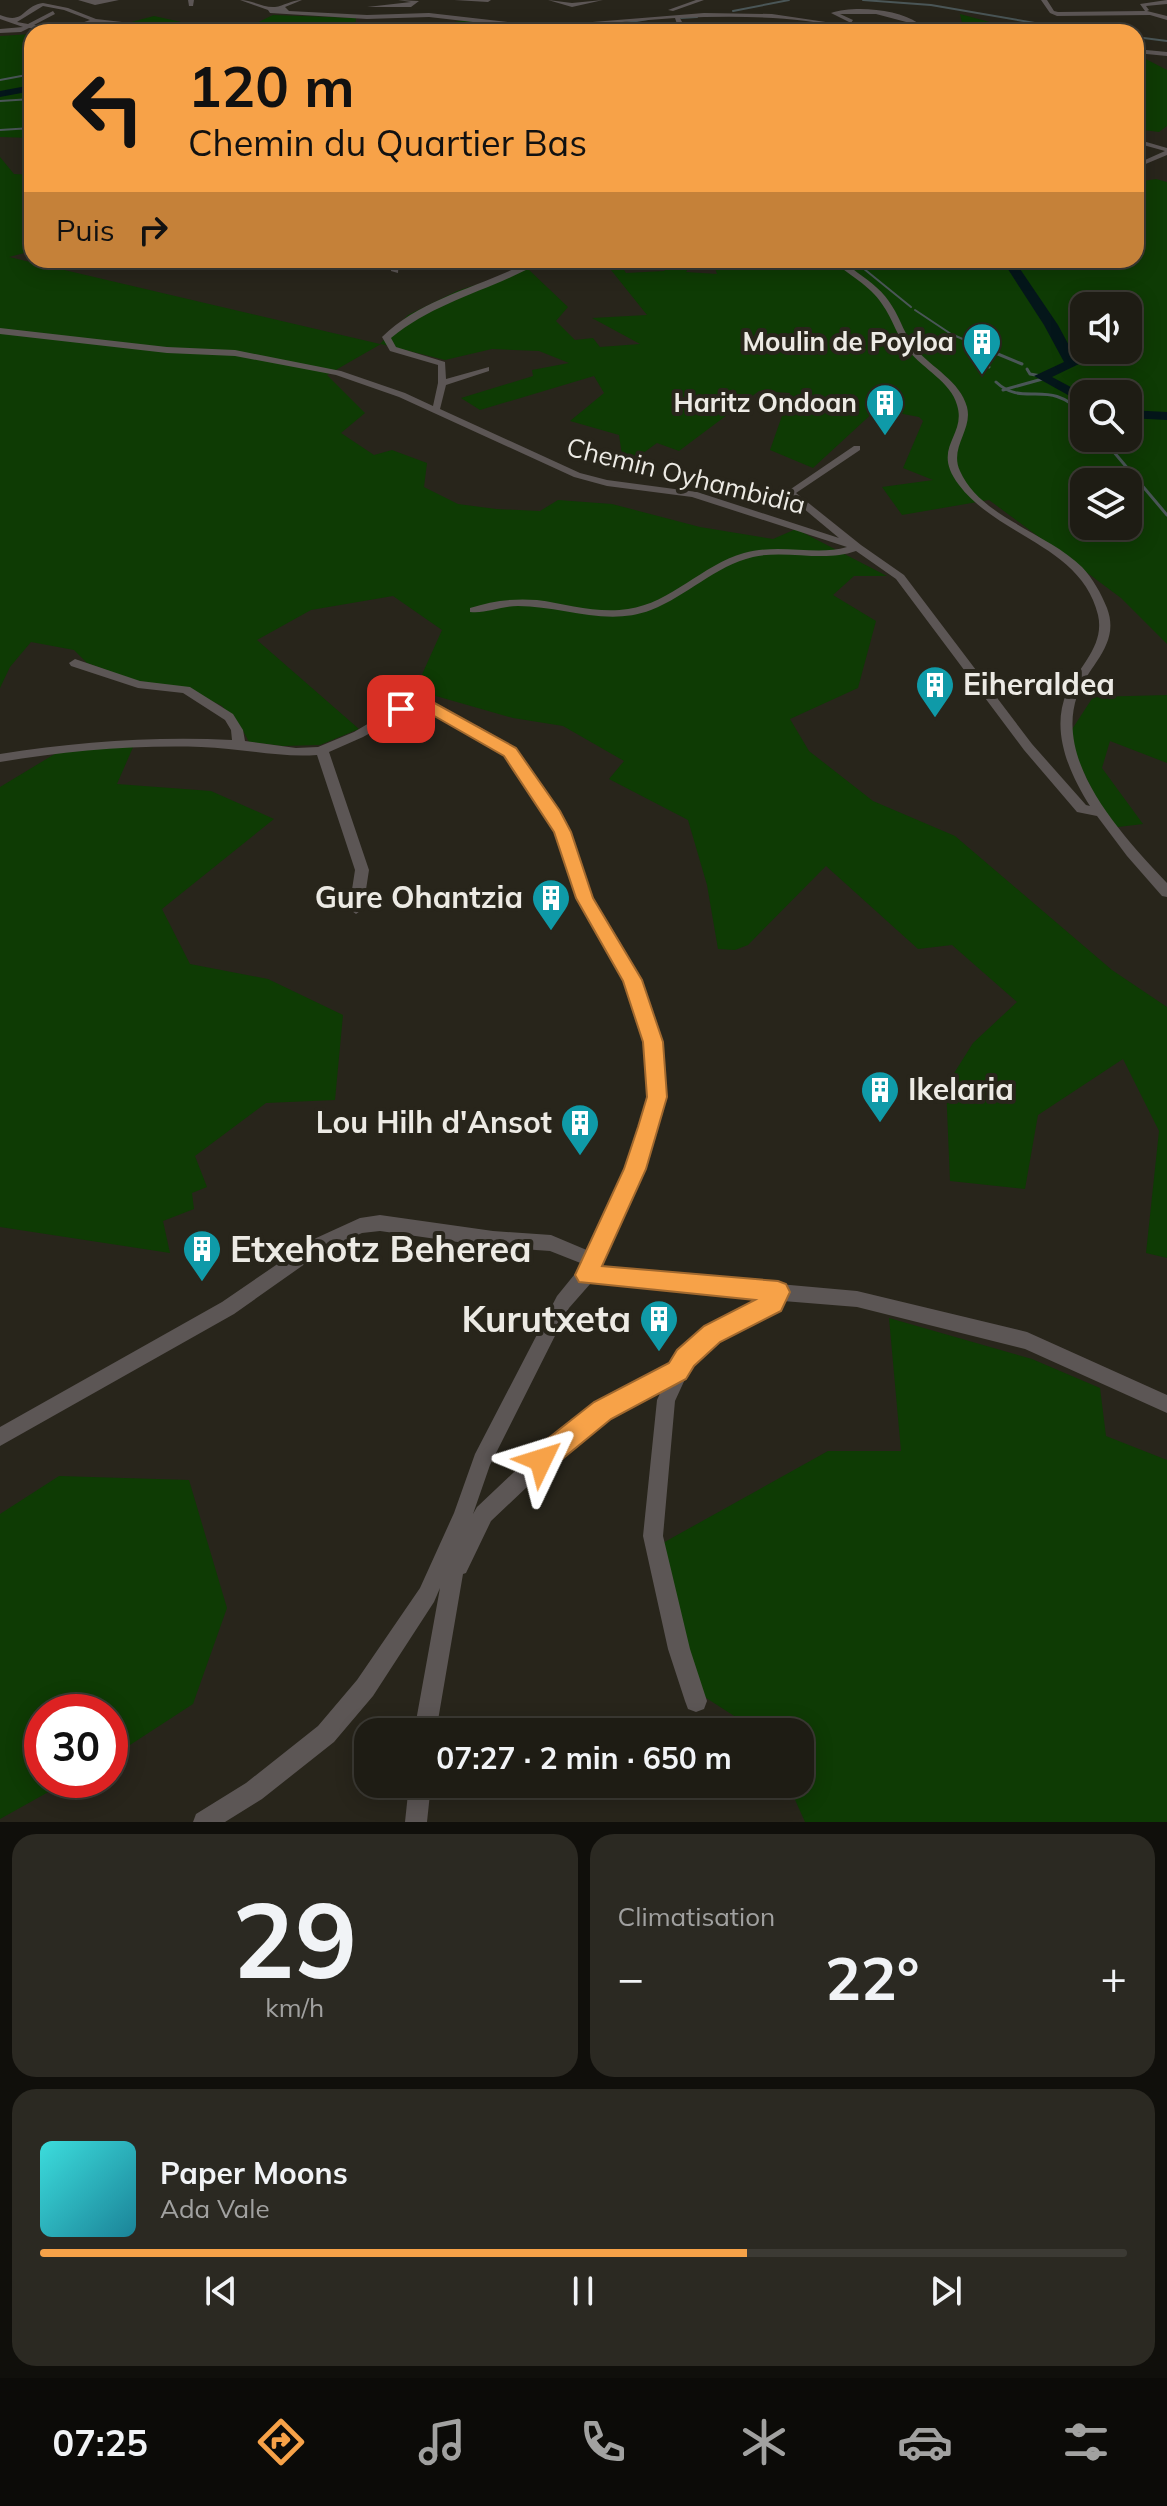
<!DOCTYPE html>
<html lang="fr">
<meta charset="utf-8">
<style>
body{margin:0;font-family:Mulish,sans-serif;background:#2b2922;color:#f1f3f6;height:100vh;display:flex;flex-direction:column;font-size:30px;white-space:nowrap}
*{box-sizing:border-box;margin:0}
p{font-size:26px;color:#a1a1a0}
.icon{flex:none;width:44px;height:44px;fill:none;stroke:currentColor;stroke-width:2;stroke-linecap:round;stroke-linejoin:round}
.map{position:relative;height:1822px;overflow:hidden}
.details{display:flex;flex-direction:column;gap:12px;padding:12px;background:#100f0b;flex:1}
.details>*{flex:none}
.guide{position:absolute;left:24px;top:24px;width:1120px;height:244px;border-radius:24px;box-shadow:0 4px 20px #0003,0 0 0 2px #3c3a34;background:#f7a248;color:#111;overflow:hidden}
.tools{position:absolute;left:1070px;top:292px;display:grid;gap:16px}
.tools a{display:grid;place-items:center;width:72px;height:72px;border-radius:16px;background:#1e1c14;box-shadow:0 4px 20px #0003,0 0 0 2px #3c3a34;font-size:40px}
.speed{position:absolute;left:24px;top:1694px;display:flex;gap:16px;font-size:40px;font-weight:700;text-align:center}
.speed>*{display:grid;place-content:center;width:104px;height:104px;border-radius:50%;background:#1e1c14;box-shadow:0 4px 20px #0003,0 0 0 2px #3c3a34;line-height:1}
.speed .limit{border:12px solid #d22;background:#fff;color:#111}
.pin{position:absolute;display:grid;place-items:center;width:68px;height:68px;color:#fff;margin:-34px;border-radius:16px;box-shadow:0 4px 12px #0006}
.me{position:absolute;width:88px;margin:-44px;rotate:49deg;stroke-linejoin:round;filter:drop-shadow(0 0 6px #0008)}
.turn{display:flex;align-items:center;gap:28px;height:168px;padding:0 32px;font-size:36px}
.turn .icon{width:104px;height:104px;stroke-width:2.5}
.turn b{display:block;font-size:56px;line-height:68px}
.then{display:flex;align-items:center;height:76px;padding:0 32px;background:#0003;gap:16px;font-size:30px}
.big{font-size:60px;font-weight:700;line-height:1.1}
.details .card{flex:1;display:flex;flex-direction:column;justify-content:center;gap:12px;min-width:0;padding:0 28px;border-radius:24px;background:#2b2922}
.details .dial{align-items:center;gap:0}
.dial b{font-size:104px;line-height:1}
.song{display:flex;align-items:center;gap:24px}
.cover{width:96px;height:96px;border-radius:12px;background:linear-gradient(135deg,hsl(180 70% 55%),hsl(190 70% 35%))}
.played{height:8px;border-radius:4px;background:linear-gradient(90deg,#f7a248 65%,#3c3a34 65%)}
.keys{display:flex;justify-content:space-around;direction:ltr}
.heat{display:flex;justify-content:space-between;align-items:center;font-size:44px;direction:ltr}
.details .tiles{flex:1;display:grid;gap:12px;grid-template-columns:1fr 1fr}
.card:last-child{grid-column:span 2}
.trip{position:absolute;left:354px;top:1718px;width:460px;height:80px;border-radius:24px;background:#1e1c14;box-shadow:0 4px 20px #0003,0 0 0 2px #3c3a34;font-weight:700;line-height:80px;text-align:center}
.tab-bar{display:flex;height:128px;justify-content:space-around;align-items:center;background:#0c0b08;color:#a1a1a0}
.tab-bar .icon{width:56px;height:56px}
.tab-bar .selected{color:#f7a248}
.tab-bar b{font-size:36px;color:#f1f3f6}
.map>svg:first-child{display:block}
.green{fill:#0e3b04;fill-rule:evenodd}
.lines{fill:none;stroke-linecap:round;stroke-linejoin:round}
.stream-far1{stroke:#4a5657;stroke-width:2}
.stream{stroke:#4a5657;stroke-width:3}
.river{fill:#04161a;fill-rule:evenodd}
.minor{fill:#5c5655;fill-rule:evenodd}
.route{fill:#f7a248;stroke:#a1692f;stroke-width:2}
.labels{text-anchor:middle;stroke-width:8;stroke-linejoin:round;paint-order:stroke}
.far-poi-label{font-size:26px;font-weight:bold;fill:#eceae4;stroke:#28251b;text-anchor:end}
.far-street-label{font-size:26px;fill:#eceae4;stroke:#28251b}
.poi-label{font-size:30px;font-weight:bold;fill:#eceae4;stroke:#28251b;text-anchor:start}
.near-poi-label{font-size:36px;font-weight:bold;fill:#eceae4;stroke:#28251b;text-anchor:start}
</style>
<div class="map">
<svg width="1167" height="1822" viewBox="0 0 1167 1822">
<rect width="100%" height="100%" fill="#28251b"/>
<g class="green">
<polygon points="960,14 1026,32 932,32 962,23"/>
<path d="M273,15L356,18L355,27L435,30C449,11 531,26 554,32H59L105,29L154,16L217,30L240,31Z"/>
<polygon points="32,34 32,138 0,137 0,36"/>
<polygon points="1136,54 1167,70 1167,126 1159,132 1136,129"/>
<path d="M0,157L14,174L32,175V251L9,257L380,344L408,315L457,291L527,268L568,307L556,321L575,340L593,338L600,347L640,344L592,318L647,315L607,265H621L626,273L664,271L676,260H694L686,272L717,274L712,260H1136V182L1156,179L1167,182V644L1121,598L989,500L902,515L882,487L933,480L903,468L923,421L919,417L877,409L813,468L770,450L790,393L759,391L679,451L657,443L635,459L622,455L619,435L570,421L604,393L594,376L480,410L461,398L533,376L532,370L569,363L539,351L492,349L445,360L381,344L327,375L365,413L341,433L374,455L392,450L427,463L424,487L458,504L496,509L540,511L558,500L612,504L700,527L773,539L796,529L887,576H854L833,595L876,621L858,688L790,719L809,751L873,801L955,836L1112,970L1167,1007V1258L1146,1253L1159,1131L1123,1059L1038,1115L1025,1189L950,1181L946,1086L973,1043L1017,1002L952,945L918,949L826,866L748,945L735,950L718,949L707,885L688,820L609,779L624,761L563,726L513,718L415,690L442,630L393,596L311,610L257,640L359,729L320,745L283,746L249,742L242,729L222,706L188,689L134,680L87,663L74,650L31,642L10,667L0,688ZM1084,306H1128V350H1084ZM1084,394H1128V438H1084ZM1084,482H1128V526H1084Z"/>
<polygon points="1167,695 1167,763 1110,741 1102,768 1143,824 1110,828 1067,737 1093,697"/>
<polygon points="134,745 117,784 211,791 274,819 162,909 190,964 268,979 343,1015 335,1100 266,1103 195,1156 207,1187 192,1193 194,1209 163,1221 170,1253 0,1227 0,787 58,752"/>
<polygon points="889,1318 1032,1359 1100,1388 1106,1436 1167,1460 1167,1822 805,1822 788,1784 800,1784 800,1732 759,1732 700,1694 661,1544 828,1451 901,1451"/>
<polygon points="59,1476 189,1480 227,1608 193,1704 110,1758 110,1712 42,1712 42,1780 70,1780 0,1819 0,1514"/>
</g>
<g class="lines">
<g class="stream-far1">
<polyline points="863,0 931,5 1087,32"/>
<polyline points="733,11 789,0"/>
<polyline points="681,18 697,17"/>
<polyline points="512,28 532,32"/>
<polyline points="380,32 412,32"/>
<polyline points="489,32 490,29"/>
<polyline points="573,32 648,19"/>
<polyline points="1136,37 1167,41"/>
<polyline points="0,80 32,74"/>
<polyline points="0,101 32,99"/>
<polyline points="0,130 32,128"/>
<polyline points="853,260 911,307"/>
<polyline points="915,310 951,334 986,349"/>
</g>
<g class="stream">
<polyline points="981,347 1022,364"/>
<polyline points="982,349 989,367"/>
<polyline points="1027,369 1030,374 1041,376"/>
<path d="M996,382C1025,409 1048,376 1084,415"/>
<polyline points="1003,390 1046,378"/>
<polyline points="1102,438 1167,515"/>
</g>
<g class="river">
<polygon points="32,85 32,91 0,97 0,91"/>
<polygon points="1002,260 1014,260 1058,325 1079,364 1052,377 1084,394 1084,404 1034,376 1064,362 1044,325"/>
<polygon points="1128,410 1167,412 1167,420 1128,418"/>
</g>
<g class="minor">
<polygon points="78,0 119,0 95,5"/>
<polygon points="188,0 194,0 193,6 189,6"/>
<path d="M240,0C252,0 264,8 275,7C284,6 291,0 302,0L285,7L289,11L367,15L429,13L543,26L704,13L772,14L866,28L896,27L910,23L876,14H840L853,20L851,23L831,13C854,5 898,9 918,23L896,31L875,30L880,32C855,32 830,24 806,21C764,16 722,16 680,18L683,24L679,32H673L677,24L675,18L556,27L551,31L429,17L367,19L270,13L268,10Z"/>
<polygon points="398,0 419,1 411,7 367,7 411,2"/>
<polygon points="454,0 491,0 488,2"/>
<polygon points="548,0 572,3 603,0 572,7"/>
<polygon points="696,0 704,0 673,11 668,10"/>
<polygon points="1041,0 1047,0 1054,11 1058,12 1145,11 1140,4 1167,0 1167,4 1146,6 1149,10 1147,11 1167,16 1167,20 1150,15 1057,16 1050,13"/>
<path d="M43,3L68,8L96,19L122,22L93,23L73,30L60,31L29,28L21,32L0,33V29L23,27L0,19V15C25,25 22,6 43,3ZM43,6L64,10L90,20L73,26L34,25L55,14L53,11L28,24L17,22Z"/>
<polygon points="1136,49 1167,52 1167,56 1136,53"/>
<polygon points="1136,139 1167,148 1167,155 1136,168 1136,164 1165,151 1136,143"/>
<polygon points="391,260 399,260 398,273 391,271"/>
<path d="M832,260C843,260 849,266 858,273C871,282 884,292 892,306C901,320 905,336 916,349C932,368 960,381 967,407C973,430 949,447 960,471C980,517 1048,533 1082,567C1093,579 1101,593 1107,608C1121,645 1088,665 1077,696C1054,764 1124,837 1167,883V897L1162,896L1127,856L1097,816L1077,812L1024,750L896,579L856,551C823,563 787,549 753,557C715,566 687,596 651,610C607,627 562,606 518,606C502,606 485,614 470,612V608C492,601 513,598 537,600C567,604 598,614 628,609C671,603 702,565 744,553C780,543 816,556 847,547L692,497L607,486L574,477L399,397L336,375L235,356L167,353L0,334V328L167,347L235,350L341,371L405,393L433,406L438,383V365L390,351L382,337C420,299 477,288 524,264H530V268C483,292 432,304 391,338L396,347L445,362L446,379L489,367V371L446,385L440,409L580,473L607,480L697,492L839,538L785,493L854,446H860V450L796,493L861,545L904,575L1032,744L1086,805L1090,806C1069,773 1050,730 1067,692C1079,666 1105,646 1098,615C1082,546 997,536 959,485C930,447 967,437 957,405C951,382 923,369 909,351C897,337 893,319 882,304C870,285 848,275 832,260Z"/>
<path d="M75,659L140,681L190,687L233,714L243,730L245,741L296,748L318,747L354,732L403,703L418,699L480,727L514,749L556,808L570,832L592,897L620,942L639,980L661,1042L665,1097L643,1169L599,1268L857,1291L1027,1332L1167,1395V1413L1025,1349L857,1307L783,1301L778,1309L718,1340L692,1364L675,1401L663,1536L690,1649L707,1701L704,1709L696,1712L688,1709L685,1701L668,1649L643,1536L657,1400L662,1389L610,1417L567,1449L491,1521L466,1573L463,1574L436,1732H414L440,1588L434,1602L373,1696L334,1742L262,1799L225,1822H193L196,1814L246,1783L318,1726L357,1680L420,1588L454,1513L475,1454L557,1296L583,1264L550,1251L493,1247L380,1231L362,1233L326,1249L234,1314L0,1446V1427L222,1302L314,1239L360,1218L380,1215L493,1231L551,1235L589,1251L627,1169L649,1097L645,1042L625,980L609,948L578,898L556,832L546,813L506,755L472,733L417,707L363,737L329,752L369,870L363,909L356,914L349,909L355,870L317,755C279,758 240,748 201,747C134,745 67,751 0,762V754C77,742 154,736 232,740L231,730L225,720L183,693L138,688L71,666L69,663ZM591,1283L763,1299C731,1315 690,1329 674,1363L596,1405L553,1435L477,1507L473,1514L490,1465L569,1308Z"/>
<polygon points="409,1784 431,1784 427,1822 405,1822"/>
</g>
</g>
<polygon class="route" points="409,699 431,701 516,748 560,811 571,832 593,898 642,980 663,1042 667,1097 646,1169 602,1266 778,1281 786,1284 790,1292 781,1311 720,1342 694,1366 686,1379 611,1419 550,1469 541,1472 532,1469 529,1460 532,1451 594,1402 669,1363 677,1350 704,1326 755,1300 579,1282 575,1275 624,1169 638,1127 647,1097 643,1042 623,981 576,898 554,832 504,756 422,709 395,712 395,705"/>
<defs>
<g id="building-pin" transform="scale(2)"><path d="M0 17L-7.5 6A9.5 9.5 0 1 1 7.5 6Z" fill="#0f9aa8" stroke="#28251b"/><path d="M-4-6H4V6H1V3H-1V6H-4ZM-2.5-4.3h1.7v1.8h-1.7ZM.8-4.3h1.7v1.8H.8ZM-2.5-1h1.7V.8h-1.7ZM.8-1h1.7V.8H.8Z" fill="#fff"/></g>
</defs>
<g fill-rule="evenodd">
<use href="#building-pin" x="982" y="342"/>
<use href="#building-pin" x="885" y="403"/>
<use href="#building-pin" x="935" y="685"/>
<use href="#building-pin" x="551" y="898"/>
<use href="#building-pin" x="880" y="1090"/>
<use href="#building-pin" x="580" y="1123"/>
<use href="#building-pin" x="202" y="1249"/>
<use href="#building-pin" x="659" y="1319"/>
</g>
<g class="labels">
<g class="far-poi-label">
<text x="954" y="351">Moulin de Poyloa</text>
<text x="857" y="412">Haritz Ondoan</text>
</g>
<g class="far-street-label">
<text transform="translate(686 476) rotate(14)" y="9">Chemin Oyhambidia</text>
</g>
<g class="poi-label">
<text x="963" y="695">Eiheraldea</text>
<text x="523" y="908" text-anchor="end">Gure Ohantzia</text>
<text x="908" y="1100">Ikelaria</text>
<text x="552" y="1133" text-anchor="end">Lou Hilh d'Ansot</text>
</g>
<g class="near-poi-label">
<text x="230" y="1262">Etxehotz Beherea</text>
<text x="631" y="1332" text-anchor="end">Kurutxeta</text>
</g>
</g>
</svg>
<div class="tools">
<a><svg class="icon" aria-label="sound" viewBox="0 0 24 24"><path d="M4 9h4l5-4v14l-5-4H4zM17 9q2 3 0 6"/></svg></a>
<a><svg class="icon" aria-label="search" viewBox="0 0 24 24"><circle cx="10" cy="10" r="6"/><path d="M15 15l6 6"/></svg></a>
<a><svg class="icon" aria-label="layers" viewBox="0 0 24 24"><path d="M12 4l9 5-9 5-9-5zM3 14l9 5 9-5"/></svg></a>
</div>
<div class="speed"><div class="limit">30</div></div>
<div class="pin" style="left:401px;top:709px;background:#d93025"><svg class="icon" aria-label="arrive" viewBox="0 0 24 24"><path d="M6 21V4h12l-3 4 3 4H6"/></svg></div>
<svg class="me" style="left:541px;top:1460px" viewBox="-20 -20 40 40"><path d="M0-17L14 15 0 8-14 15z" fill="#f7a248" stroke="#fff" stroke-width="4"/></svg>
<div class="trip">07:27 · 2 min · 650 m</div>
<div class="guide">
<div class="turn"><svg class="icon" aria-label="left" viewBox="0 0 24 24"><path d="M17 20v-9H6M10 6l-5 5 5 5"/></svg><div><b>120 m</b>Chemin du Quartier Bas</div></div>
<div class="then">Puis<svg class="icon" aria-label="right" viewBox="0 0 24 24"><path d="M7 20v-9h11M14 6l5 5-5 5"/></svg></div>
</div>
</div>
<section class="details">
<div class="tiles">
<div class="card dial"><b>29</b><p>km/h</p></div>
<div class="card"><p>Climatisation</p>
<div class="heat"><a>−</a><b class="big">22°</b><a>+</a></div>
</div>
<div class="card">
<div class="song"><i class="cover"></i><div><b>Paper Moons</b><p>Ada Vale</p></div></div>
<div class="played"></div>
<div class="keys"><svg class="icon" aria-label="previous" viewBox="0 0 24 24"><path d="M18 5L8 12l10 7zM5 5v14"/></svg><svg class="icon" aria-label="pause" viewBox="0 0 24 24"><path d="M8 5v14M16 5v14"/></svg><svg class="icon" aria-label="next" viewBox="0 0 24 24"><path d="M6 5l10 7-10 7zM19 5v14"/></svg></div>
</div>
</div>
</section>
<nav class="tab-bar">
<b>07:25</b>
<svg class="icon selected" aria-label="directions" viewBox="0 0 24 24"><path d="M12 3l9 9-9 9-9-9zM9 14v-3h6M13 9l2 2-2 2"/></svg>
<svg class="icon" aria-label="music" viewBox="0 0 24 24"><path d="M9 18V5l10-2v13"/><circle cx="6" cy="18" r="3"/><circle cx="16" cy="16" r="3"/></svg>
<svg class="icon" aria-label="phone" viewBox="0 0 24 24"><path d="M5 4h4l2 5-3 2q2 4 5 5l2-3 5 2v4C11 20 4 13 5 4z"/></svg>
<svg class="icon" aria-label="climate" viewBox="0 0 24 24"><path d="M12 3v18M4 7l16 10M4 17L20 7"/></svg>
<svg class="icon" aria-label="car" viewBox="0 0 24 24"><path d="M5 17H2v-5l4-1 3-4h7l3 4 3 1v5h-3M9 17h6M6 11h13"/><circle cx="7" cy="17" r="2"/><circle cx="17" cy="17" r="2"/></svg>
<svg class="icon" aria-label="filters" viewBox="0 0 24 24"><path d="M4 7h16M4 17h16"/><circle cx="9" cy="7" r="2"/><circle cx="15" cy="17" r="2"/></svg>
</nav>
